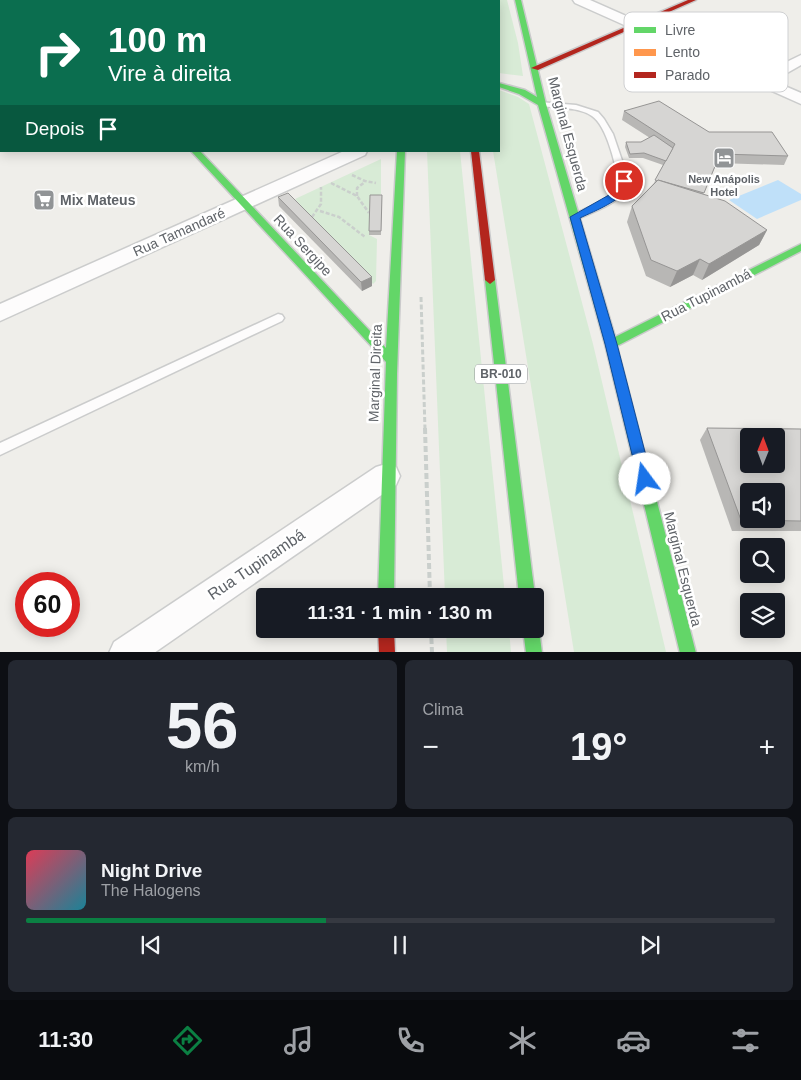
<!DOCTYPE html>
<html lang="pt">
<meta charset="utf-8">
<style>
body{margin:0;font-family:Arial,sans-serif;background:#242831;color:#f1f3f6;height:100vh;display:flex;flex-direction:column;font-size:19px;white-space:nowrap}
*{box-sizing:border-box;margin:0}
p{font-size:16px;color:#9ea1a6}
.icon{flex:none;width:28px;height:28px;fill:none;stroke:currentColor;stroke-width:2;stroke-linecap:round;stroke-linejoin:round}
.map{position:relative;height:652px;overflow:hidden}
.sheet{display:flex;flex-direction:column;gap:8px;padding:8px;background:#0d0f14;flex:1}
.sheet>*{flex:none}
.hud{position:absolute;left:0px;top:0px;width:500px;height:152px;box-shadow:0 2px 12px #0003;background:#0b6e4f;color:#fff;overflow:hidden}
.needle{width:32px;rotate:1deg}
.buttons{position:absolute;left:740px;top:428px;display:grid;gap:10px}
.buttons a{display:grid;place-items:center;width:45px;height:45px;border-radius:5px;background:#171b24;box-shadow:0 2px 12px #0003;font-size:25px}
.speed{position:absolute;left:15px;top:572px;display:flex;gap:10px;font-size:25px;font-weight:700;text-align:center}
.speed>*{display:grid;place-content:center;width:65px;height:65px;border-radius:50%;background:#171b24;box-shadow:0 2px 12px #0003;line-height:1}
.speed .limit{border:8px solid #d22;background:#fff;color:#111}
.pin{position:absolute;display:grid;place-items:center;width:42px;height:42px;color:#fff;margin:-21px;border:2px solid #fff;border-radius:50%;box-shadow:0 1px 5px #0007}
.me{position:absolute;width:55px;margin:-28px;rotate:346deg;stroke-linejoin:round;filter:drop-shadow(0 0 4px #0008)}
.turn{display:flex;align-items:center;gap:18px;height:105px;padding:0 25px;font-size:22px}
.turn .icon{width:65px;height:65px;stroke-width:2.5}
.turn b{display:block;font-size:35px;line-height:42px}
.then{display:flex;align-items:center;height:48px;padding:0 25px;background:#0003;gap:10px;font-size:19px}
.big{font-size:38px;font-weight:600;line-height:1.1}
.sheet .tile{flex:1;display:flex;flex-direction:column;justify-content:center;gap:8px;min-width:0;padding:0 18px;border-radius:8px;background:#242831}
.sheet .dial{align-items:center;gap:0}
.dial b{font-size:65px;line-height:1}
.song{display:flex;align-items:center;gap:15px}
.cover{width:60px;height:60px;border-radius:8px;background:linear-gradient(135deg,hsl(350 70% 55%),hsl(190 70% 35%))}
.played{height:5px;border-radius:2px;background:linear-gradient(90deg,#0b8043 40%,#363941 40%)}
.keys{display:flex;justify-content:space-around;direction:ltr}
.heat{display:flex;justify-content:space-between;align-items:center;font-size:28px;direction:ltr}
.sheet .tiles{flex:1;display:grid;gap:8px;grid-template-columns:1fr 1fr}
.tile:last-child{grid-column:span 2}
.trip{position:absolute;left:256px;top:588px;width:288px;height:50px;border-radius:5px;background:#171b24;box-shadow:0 2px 12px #0003;font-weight:600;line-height:50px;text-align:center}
.dock{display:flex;height:80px;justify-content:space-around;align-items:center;background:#090b0e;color:#9ea1a6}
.dock .icon{width:35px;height:35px}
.dock .on{color:#0b8043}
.dock b{font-size:22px;color:#f1f3f6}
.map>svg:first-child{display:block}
.green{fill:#d8ebd6}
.water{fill:#bfe0f9}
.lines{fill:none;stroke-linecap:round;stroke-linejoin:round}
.lane-casing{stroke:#cbcccc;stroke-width:3}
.street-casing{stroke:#cbcccc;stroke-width:3}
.fast-casing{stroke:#cacacb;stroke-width:3}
.slow-casing{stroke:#cacacb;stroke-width:3}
.jam-casing{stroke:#cacacb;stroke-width:3}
.path-far2{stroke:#cacfcc;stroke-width:2.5;stroke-dasharray:4 2;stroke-linecap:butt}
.path-far1{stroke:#cacfcc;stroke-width:3;stroke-dasharray:5 2.5;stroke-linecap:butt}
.path{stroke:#cacfcc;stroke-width:4;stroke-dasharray:6 3;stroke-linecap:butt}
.lane{fill:#fdfcfc;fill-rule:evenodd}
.street{fill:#fdfcfc;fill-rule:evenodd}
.fast{fill:#63d668;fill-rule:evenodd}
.slow{fill:#ff974d;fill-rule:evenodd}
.jam{fill:#b3261e;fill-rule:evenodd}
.wall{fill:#b8b7b5}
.shaded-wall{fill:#969594}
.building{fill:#d6d5d3;stroke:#969594;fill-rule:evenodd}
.route{fill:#1a73e8;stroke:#114b97}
.labels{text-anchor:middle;stroke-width:5;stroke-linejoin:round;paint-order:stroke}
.far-poi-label{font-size:11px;font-weight:bold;fill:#5f6368;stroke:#fff}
.shield{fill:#fff;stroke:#8f9295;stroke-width:1}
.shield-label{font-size:12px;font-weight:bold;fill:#5f6368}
.street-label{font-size:14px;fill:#5f6368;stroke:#fff}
.poi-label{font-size:14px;font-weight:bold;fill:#5f6368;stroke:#fff;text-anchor:start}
.near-street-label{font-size:16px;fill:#5f6368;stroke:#fff}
.key{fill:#fff;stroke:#cfd0d2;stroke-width:1}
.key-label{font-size:14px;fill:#5f6368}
</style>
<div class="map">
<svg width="801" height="653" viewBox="0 0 801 653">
<rect width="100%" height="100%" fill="#efeeea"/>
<g class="green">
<polygon points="471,0 507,0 518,43 523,76 499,73 499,1"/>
<polygon points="499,90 518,97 529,104 593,344 666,652 574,652 493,151 499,151"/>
<polygon points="427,151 460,151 505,596 445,596"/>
<polygon points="381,159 381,194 370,200 369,235 377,239 376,281 373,284 295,199"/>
<polygon points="446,629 509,629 511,652 447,652"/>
</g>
<polygon class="water" points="778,180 801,194 801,200 757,219 729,200"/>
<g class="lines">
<g class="lane-casing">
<g id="lane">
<path d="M539,102L576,105L598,112L604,119L613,134L629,181C624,203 596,210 578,219H572L570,217L572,215C587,207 615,200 619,181C615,164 607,126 592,116C579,107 557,108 542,106L538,104Z"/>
<polygon points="278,314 282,315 284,318 282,321 0,455 0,443"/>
</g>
</g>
<g class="street-casing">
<g id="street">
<polygon points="303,0 317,0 317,1 304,1"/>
<polygon points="573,0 590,0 760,75 801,55 801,65 773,81 801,93 801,104 575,3"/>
<polygon points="344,151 367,151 365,155 0,321 0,304"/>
<polygon points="386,464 396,467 400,476 396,485 154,653 109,653 114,642 376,467"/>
</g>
</g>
<g class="fast-casing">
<g id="fast">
<polygon points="61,0 67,0 68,1 62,1"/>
<rect x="399" y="0" width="6" height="1"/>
<rect x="452" y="0" width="6" height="1"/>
<polygon points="515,0 521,0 546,104 615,337 801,244 801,251 617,346 696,653 680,653 605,344 538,105 519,94 499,87 499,83 525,90 537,97"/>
<polygon points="191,151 200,151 386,348 397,151 405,151 397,374 394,596 378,596 386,362"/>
<polygon points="490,276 495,280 535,596 519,596 485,280"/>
<polygon points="535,623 539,629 542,653 526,653 523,629 535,629"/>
</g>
</g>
<g class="slow-casing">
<rect id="slow" x="0" y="32" width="1" height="4"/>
</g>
<g class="jam-casing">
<g id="jam">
<polygon points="688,0 696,0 538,70 531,68"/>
<polygon points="471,151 479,151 495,280 490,284 485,280"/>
<polygon points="378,629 394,629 395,653 379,653"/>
</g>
</g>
<g class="path-far2">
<polyline points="352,175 365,181 376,183"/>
<polyline points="331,183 357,196 369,213"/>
<polyline points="357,196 357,188 365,182"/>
<polyline points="320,211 339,217 365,237"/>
<polyline points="312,217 321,204 321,187"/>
</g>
<polyline class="path-far1" points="421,297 425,429"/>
<g class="path">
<polyline points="425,428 430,596"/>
<polyline points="431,629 432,653"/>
</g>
<use href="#lane" class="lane"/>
<use href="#street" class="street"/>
<use href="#fast" class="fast"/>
<use href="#slow" class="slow"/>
<use href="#jam" class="jam"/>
</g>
<g class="wall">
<polygon points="624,111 709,132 788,156 784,165 717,163 703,194 767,230 759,245 702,280 693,275 670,287 646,276 627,222 632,206 654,183 663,165 643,158 629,158 625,147 626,142 641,142 650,138 622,120"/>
<polygon points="382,195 381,235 369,235 369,231"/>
<polygon points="278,197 372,286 362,291 279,206"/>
<polygon points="707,428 801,429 801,531 732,531 700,440"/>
</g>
<g class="shaded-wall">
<polygon points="767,230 759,245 702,280 709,264"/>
<polygon points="700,259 693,275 670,287 677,271"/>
<polygon points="372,277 372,286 362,291 361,282"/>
</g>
<g class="building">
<polygon points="659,101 709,132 772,132 788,156 720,154 704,193 658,180 657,181 655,180 675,144 624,111"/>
<polygon points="654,135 673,148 666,161 644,153 630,154 626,142 641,142"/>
<polygon points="658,180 725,201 767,230 709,264 700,259 677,271 651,260 632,206"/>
<polygon points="288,193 372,277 361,282 278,197"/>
<polygon points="370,195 382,195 381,231 369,231"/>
<path d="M707,428L801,429V521L741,520ZM749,436H776V464H749ZM749,491H776V519H749Z"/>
</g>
<path class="route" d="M624,178L629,181C630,198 594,211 580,218L617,344L652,479L650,483L645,485L640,483L638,479L605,344L570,217L616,191L620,186V181Z"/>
<defs>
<g id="hotel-square" transform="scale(1.125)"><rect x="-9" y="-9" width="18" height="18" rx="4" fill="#919496" stroke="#fff"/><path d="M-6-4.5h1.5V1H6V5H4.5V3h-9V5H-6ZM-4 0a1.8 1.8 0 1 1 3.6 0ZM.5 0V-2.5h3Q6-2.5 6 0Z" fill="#fff"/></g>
<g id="supermarket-square" transform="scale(1.125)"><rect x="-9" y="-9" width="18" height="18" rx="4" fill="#919496" stroke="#fff"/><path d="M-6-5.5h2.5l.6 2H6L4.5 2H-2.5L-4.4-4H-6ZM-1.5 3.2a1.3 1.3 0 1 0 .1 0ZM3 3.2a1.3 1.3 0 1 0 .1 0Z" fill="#fff"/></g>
</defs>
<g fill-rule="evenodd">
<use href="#hotel-square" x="724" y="158"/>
<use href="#supermarket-square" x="44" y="200"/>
</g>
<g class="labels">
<g class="far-poi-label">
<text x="724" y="183">New Anápolis<tspan x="724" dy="13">Hotel</tspan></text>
</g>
<rect class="shield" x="475" y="364.5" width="52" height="19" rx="4"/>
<g class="shield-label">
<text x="501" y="378">BR-010</text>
</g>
<g class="street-label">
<text transform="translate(568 134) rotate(75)" y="5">Marginal Esquerda</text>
<text transform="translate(179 232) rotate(-24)" y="5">Rua Tamandaré</text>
<text transform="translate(303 245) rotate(47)" y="5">Rua Sergipe</text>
<text transform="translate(706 295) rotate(-27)" y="5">Rua Tupinambá</text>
<text transform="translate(375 373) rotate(-88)" y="5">Marginal Direita</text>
<text transform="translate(683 569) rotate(76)" y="5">Marginal Esquerda</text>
</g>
<g class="poi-label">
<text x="60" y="205">Mix Mateus</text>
</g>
<g class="near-street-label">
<text transform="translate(256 564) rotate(-34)" y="6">Rua Tupinambá</text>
</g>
</g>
<rect x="624" y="12" width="164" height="80" rx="8" class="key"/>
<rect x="634" y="27" width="22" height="6" fill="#63d668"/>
<rect x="634" y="49" width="22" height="7" fill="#ff974d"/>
<rect x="634" y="72" width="22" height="6" fill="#b3261e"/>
<g class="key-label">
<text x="665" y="35">Livre</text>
<text x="665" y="57">Lento</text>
<text x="665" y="80">Parado</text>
</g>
</svg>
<div class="buttons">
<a><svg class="needle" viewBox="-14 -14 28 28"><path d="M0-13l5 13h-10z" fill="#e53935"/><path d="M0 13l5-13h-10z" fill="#9ea1a6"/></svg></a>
<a><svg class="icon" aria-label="sound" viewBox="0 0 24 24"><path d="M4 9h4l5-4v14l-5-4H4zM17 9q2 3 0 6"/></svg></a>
<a><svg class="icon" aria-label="search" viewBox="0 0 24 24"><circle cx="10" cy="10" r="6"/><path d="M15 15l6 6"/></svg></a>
<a><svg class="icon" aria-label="layers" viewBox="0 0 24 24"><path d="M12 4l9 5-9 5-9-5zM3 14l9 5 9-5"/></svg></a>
</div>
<div class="speed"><div class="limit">60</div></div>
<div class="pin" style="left:624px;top:181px;background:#d93025"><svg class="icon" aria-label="arrive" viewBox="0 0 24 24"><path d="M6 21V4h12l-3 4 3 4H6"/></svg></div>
<svg class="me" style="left:645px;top:479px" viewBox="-20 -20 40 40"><circle r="19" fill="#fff"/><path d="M0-13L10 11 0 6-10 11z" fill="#1a73e8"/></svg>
<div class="trip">11:31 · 1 min · 130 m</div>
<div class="hud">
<div class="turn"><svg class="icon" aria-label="right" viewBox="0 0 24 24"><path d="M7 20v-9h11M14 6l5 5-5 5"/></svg><div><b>100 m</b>Vire à direita</div></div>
<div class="then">Depois<svg class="icon" aria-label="arrive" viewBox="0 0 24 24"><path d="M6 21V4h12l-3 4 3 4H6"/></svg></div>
</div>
</div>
<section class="sheet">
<div class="tiles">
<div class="tile dial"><b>56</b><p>km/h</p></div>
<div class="tile"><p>Clima</p>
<div class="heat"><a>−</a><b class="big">19°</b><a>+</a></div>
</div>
<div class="tile">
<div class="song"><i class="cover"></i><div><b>Night Drive</b><p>The Halogens</p></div></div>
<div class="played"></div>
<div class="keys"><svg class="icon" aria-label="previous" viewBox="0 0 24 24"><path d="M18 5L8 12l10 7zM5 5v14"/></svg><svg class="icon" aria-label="pause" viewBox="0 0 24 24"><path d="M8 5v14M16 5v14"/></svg><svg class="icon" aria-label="next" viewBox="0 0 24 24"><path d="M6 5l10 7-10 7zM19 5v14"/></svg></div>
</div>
</div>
</section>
<nav class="dock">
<b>11:30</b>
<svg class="icon on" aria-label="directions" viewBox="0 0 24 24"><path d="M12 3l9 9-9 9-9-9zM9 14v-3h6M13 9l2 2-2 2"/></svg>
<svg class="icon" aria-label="music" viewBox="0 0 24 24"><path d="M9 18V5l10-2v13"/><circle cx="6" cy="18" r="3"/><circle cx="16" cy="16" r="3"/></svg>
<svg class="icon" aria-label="phone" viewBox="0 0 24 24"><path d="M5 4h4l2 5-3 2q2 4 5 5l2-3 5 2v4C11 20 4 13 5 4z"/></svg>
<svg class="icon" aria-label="climate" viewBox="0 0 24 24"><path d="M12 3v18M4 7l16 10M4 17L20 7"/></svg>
<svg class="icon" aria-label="car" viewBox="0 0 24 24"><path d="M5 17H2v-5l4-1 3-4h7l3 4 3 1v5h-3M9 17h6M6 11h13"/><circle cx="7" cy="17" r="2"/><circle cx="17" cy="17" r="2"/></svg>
<svg class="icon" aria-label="filters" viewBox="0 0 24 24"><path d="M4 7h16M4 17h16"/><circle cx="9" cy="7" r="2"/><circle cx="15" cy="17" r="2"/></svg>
</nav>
